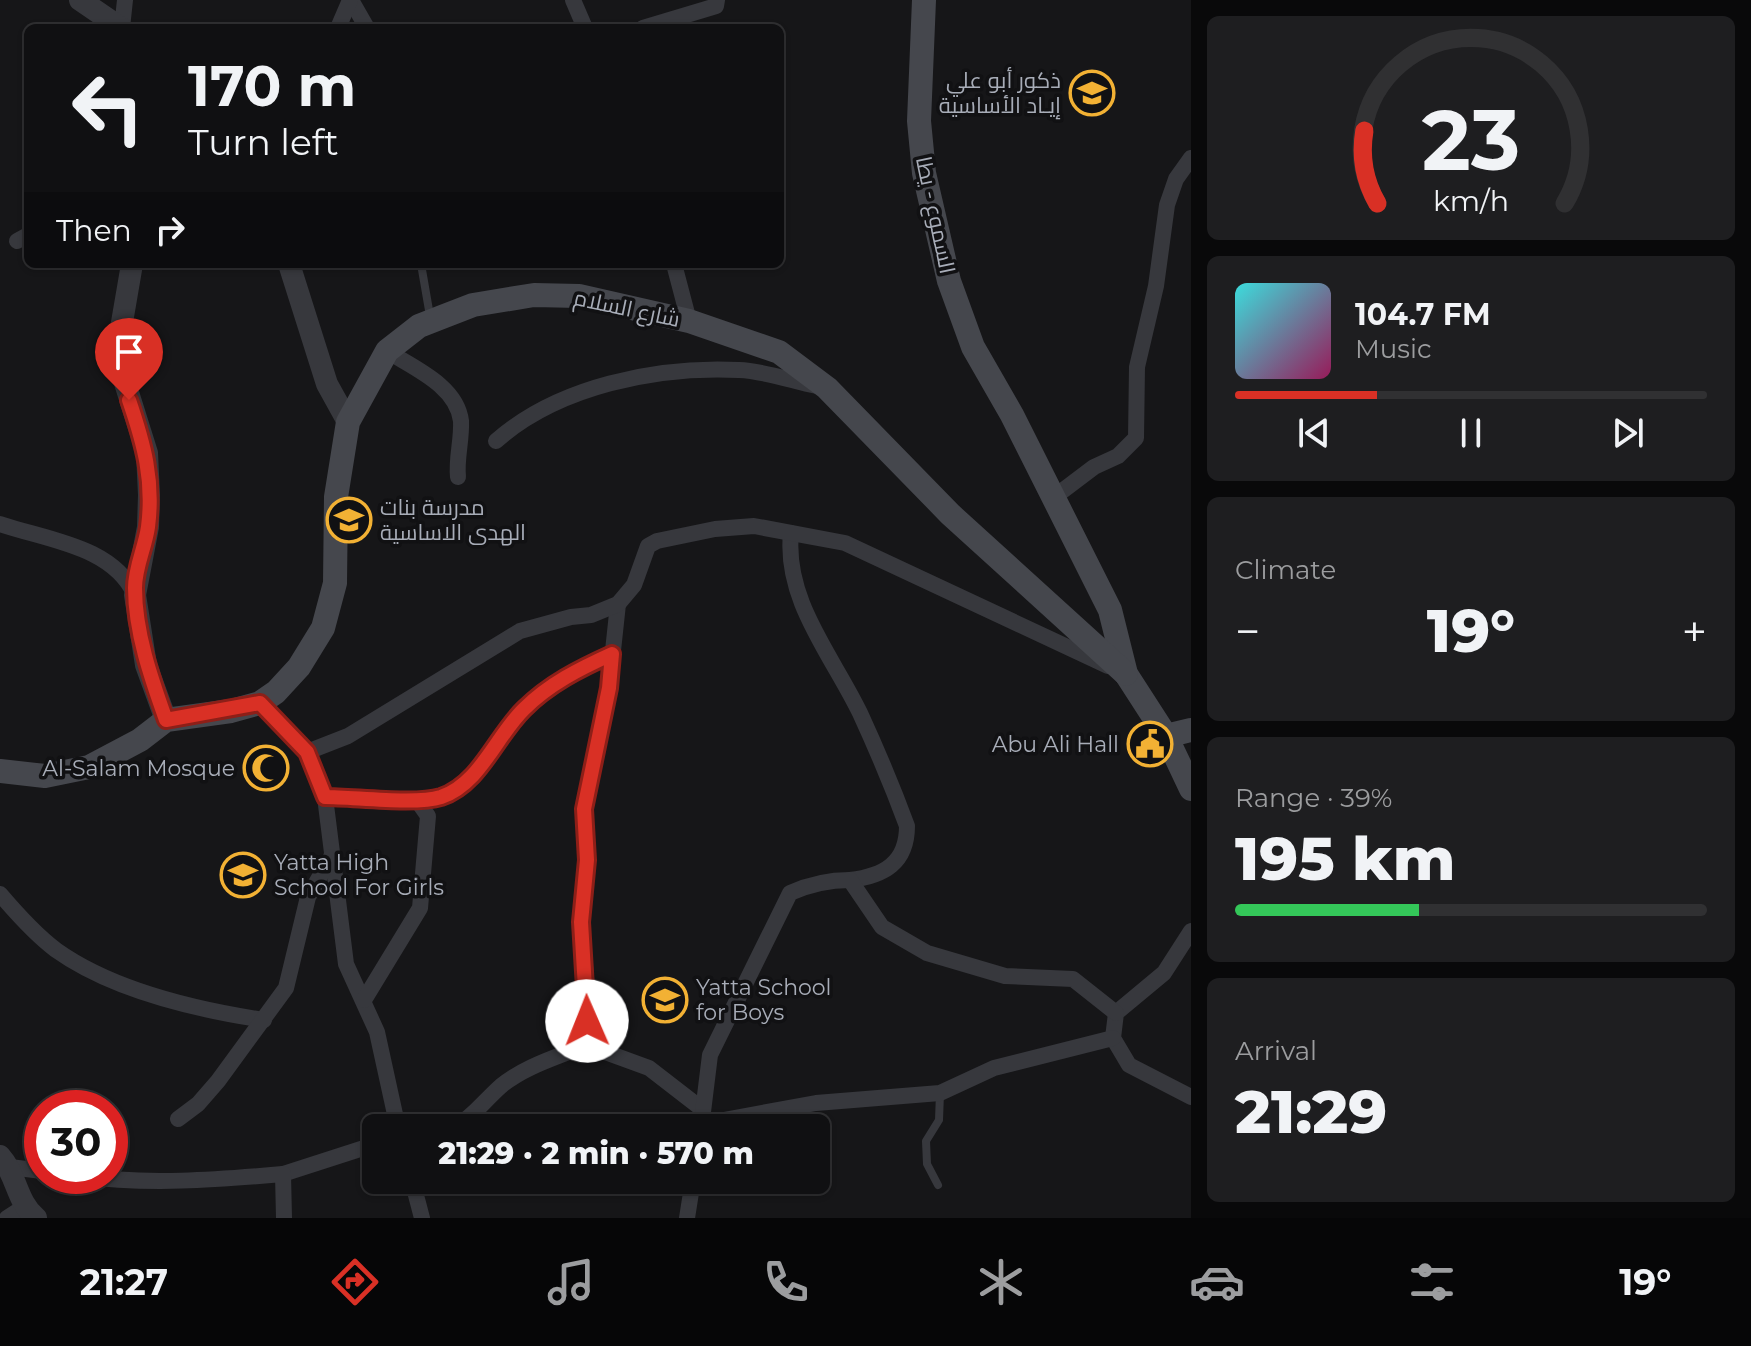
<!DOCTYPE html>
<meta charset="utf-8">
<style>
body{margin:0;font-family:Montserrat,Cairo,sans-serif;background:#1e1e20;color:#f1f3f6;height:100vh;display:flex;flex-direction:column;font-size:30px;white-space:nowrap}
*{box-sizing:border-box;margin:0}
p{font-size:26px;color:#9c9d9f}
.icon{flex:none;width:44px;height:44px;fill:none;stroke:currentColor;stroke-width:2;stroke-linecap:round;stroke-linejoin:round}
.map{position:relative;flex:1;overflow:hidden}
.side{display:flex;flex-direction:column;gap:16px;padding:16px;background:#09090a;width:560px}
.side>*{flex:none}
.guide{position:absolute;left:24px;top:24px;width:760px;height:244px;border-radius:12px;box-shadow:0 2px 6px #0004,0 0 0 2px #303032;background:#101012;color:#f1f3f6;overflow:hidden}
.speed{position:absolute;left:24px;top:1090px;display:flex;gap:16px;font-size:40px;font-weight:700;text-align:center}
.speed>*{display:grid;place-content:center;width:104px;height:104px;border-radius:50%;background:#101012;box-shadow:0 2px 6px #0004,0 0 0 2px #303032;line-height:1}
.speed .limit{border:12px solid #d22;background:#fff;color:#111}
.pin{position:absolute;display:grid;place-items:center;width:68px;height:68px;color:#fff;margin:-82px -34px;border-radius:50% 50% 50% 0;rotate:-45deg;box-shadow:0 0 8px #0007}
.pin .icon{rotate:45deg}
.me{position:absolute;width:88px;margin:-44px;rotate:359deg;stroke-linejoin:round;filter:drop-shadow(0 0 6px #0008)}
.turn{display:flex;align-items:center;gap:28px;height:168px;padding:0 32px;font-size:36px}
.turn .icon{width:104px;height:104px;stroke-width:2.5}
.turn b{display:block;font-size:56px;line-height:68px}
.then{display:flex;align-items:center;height:76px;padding:0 32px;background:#0003;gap:16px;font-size:30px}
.big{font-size:60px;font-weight:800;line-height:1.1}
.side .tile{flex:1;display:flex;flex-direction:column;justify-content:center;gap:12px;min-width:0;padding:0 28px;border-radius:12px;background:#1e1e20}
.side .dial{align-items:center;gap:0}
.dial svg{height:208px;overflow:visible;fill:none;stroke:#303032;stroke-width:7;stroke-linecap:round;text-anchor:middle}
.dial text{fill:#f1f3f6;stroke:none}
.song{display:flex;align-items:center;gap:24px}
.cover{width:96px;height:96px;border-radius:12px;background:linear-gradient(135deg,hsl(180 70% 55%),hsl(330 70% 35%))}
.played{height:8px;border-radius:4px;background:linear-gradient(90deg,#d93025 30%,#303032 30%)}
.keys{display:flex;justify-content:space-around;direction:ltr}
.heat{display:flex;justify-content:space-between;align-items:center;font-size:44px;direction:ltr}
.charge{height:12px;border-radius:6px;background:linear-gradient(90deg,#34c759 39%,#303032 0)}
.trip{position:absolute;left:362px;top:1114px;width:468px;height:80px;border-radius:12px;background:#101012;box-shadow:0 2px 6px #0004,0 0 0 2px #303032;font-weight:800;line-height:80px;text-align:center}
.dock{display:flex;height:128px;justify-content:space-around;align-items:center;background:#060607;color:#9c9d9f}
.dock .icon{width:56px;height:56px}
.dock .on{color:#d93025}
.dock b{font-size:36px;color:#f1f3f6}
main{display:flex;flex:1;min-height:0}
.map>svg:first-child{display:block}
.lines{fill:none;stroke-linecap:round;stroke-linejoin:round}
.service{stroke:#37383d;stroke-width:8}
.minor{stroke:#37383d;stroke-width:16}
.tertiary{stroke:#37383d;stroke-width:22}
.secondary{stroke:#45474d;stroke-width:24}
.route-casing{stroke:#8d1f18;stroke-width:20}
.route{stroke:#d93025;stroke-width:14}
.labels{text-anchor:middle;stroke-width:7;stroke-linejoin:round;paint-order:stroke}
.poi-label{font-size:22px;fill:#a8adb8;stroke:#111113;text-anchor:end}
.street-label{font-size:22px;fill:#a8adb8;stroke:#111113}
</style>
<main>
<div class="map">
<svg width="1191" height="1218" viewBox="0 0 1191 1218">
<rect width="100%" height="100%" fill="#161618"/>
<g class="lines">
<g class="service">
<polyline points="421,264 430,316"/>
<polyline points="938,1185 927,1164 926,1141 939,1120 940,1093"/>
</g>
<g class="minor">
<polyline points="351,0 367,28"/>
<polyline points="573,0 585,28"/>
<polyline points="122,28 125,0"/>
<polyline points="338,28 350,0"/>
<polyline points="643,28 716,6 717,0"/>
<polyline points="17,241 28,235"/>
<polyline points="674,264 689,321"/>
<path d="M387,351C414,368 457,386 461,421C462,440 456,458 458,477"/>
<path d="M496,441C558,386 657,366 739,370C765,371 792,381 817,386"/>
<polyline points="1053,498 1094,467 1118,456 1136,438 1137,367 1156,286 1167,205 1176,179 1191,158"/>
<path d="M0,524C47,540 113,546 135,595"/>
<path d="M791,533C784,600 832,655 860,713C877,750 893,788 907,826C907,863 884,876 850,880"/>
<polyline points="618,604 609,688 584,809 587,860 581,922 588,998 586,1045 649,1068 702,1109"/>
<polyline points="260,703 307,752 325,797 346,964 377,1032 398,1128"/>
<polyline points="307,752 348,736 520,631 571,617 591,615 618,604 634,585 648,546 657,541 715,529 754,526 845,543 1108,666"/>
<path d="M325,797C355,797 415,805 441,797C480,784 496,736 524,709C550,684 579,669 612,654"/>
<path d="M0,894C17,914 36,935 56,950C112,990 198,1010 264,1020"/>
<polyline points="1191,931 1164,973 1116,1013 1113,1038 1129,1065 1191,1097"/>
<polyline points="364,1000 420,908 428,816 416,799"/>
<polyline points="178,1119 198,1104 218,1081 286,988 308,897 331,857"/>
<polyline points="702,1124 816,1103 940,1093 994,1068 1113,1038"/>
<path d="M454,1128C473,1117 484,1101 501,1086C525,1066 558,1057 586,1045"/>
<path d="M701,1128L710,1055L790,893C810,884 827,880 850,880L882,927L927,953L1005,976L1073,979L1116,1013"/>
<polyline points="10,1167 42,1171"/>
<polyline points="283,1174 376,1144"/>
<path d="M80,1176C148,1185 215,1180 283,1174L284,1218"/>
<polyline points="412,1180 422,1218"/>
<polyline points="7,1218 24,1207"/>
<polyline points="687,1218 693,1180"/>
</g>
<g class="tertiary">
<polyline points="80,0 121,28"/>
<polyline points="132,264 120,334 120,367 147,453 149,495 148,527 135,595 146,665 166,720"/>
<polyline points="289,264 327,384 348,422"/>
<path d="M0,1156C17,1175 16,1201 36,1218"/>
</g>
<g class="secondary">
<polyline points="924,0 919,121 924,173 949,281 973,347 1012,415 1110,610 1126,674 1166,736 1191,789"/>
<polyline points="1166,736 1191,730"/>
<polyline points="0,771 45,776 89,767 140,740 166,720 231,711 260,703 276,692 299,667 323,628 335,583 336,497 348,422 387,351 419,326 442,317 473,305 534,295 579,296 689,321 779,352 827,388 950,514 1126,674"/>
</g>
</g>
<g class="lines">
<g class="route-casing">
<path id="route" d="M129,400C144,444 154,480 148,527C145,548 135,567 135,588C135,632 151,678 166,720L260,703L307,752L325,797C355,797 415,805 441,797C480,784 496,736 524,709C549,684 579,669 612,654L609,688L584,809L587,860L581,922L587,1021"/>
</g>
<use href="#route" class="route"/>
</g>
<defs>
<g id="school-ring" transform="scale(2.3)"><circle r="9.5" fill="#111113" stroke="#f2b134" stroke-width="1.5"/><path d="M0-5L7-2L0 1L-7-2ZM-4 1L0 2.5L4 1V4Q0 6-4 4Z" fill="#f2b134"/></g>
<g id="civic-ring" transform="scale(2.3)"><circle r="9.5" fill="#111113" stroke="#f2b134" stroke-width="1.5"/><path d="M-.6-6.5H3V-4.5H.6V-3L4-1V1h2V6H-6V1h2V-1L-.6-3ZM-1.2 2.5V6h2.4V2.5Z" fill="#f2b134"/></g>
<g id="mosque-ring" transform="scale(2.3)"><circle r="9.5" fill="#111113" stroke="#f2b134" stroke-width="1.5"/><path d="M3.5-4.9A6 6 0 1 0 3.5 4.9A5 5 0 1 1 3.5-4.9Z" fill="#f2b134"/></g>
</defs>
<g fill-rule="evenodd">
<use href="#school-ring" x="1092" y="93"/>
<use href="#school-ring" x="349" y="520"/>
<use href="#civic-ring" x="1150" y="744"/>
<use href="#mosque-ring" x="266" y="768"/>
<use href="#school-ring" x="243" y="875"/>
<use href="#school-ring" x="665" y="1000"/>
</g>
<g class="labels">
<g class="poi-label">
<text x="1061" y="88">ذكور أبو علي<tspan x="1061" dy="25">إيـاد الأساسية</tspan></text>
<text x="380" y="515" text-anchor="start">مدرسة بنات<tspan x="380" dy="25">الهدى الاساسية</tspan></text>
<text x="1119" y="752">Abu Ali Hall</text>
<text x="235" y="776">Al-Salam Mosque</text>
<text x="274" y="870" text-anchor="start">Yatta High<tspan x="274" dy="25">School For Girls</tspan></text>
<text x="696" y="995" text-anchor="start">Yatta School<tspan x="696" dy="25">for Boys</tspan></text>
</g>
<g class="street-label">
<text transform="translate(936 215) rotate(78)" y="8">السموع - يطا</text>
<text transform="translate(627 308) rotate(12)" y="8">شارع السلام</text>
</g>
</g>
</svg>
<div class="speed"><div class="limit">30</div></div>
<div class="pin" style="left:129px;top:400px;background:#d93025"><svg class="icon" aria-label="arrive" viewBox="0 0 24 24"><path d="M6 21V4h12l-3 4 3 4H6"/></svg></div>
<svg class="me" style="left:587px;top:1021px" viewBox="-20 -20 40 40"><circle r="19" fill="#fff"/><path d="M0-13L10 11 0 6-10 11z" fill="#d93025"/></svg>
<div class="trip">21:29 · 2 min · 570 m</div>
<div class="guide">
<div class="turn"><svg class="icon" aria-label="left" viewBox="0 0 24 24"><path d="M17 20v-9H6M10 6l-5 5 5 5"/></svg><div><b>170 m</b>Turn left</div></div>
<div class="then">Then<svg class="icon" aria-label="right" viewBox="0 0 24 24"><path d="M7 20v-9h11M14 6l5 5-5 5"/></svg></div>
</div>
</div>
<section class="side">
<div class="tile dial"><svg viewBox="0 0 100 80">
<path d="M14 69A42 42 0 1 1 86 69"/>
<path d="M14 69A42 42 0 0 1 9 41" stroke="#d93025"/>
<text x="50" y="56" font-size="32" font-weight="700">23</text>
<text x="50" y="72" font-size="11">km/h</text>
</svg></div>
<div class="tile">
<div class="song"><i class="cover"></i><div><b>104.7 FM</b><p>Music</p></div></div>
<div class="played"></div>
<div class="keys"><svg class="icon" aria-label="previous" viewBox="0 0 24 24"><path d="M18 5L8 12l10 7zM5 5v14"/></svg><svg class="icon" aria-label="pause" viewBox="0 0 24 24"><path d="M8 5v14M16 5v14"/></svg><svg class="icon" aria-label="next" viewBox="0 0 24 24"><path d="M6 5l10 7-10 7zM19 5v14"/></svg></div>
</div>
<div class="tile"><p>Climate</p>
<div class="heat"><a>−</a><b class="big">19°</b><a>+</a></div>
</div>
<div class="tile"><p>Range · 39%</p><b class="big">195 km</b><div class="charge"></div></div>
<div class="tile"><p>Arrival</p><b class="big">21:29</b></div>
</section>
</main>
<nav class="dock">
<b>21:27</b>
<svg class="icon on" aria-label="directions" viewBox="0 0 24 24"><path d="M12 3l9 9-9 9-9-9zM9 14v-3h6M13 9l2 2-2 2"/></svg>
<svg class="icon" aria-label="music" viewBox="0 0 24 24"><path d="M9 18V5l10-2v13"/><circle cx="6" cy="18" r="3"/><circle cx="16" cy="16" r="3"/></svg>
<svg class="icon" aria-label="phone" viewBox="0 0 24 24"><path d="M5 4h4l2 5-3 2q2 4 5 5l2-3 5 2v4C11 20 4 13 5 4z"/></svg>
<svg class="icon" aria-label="climate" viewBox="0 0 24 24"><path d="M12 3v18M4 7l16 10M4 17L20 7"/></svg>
<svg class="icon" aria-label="car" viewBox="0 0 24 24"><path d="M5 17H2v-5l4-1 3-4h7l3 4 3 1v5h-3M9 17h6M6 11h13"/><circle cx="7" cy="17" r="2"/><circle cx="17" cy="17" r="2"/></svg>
<svg class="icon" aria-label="filters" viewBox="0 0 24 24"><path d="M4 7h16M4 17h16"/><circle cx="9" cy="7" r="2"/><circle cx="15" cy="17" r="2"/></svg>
<b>19°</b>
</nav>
